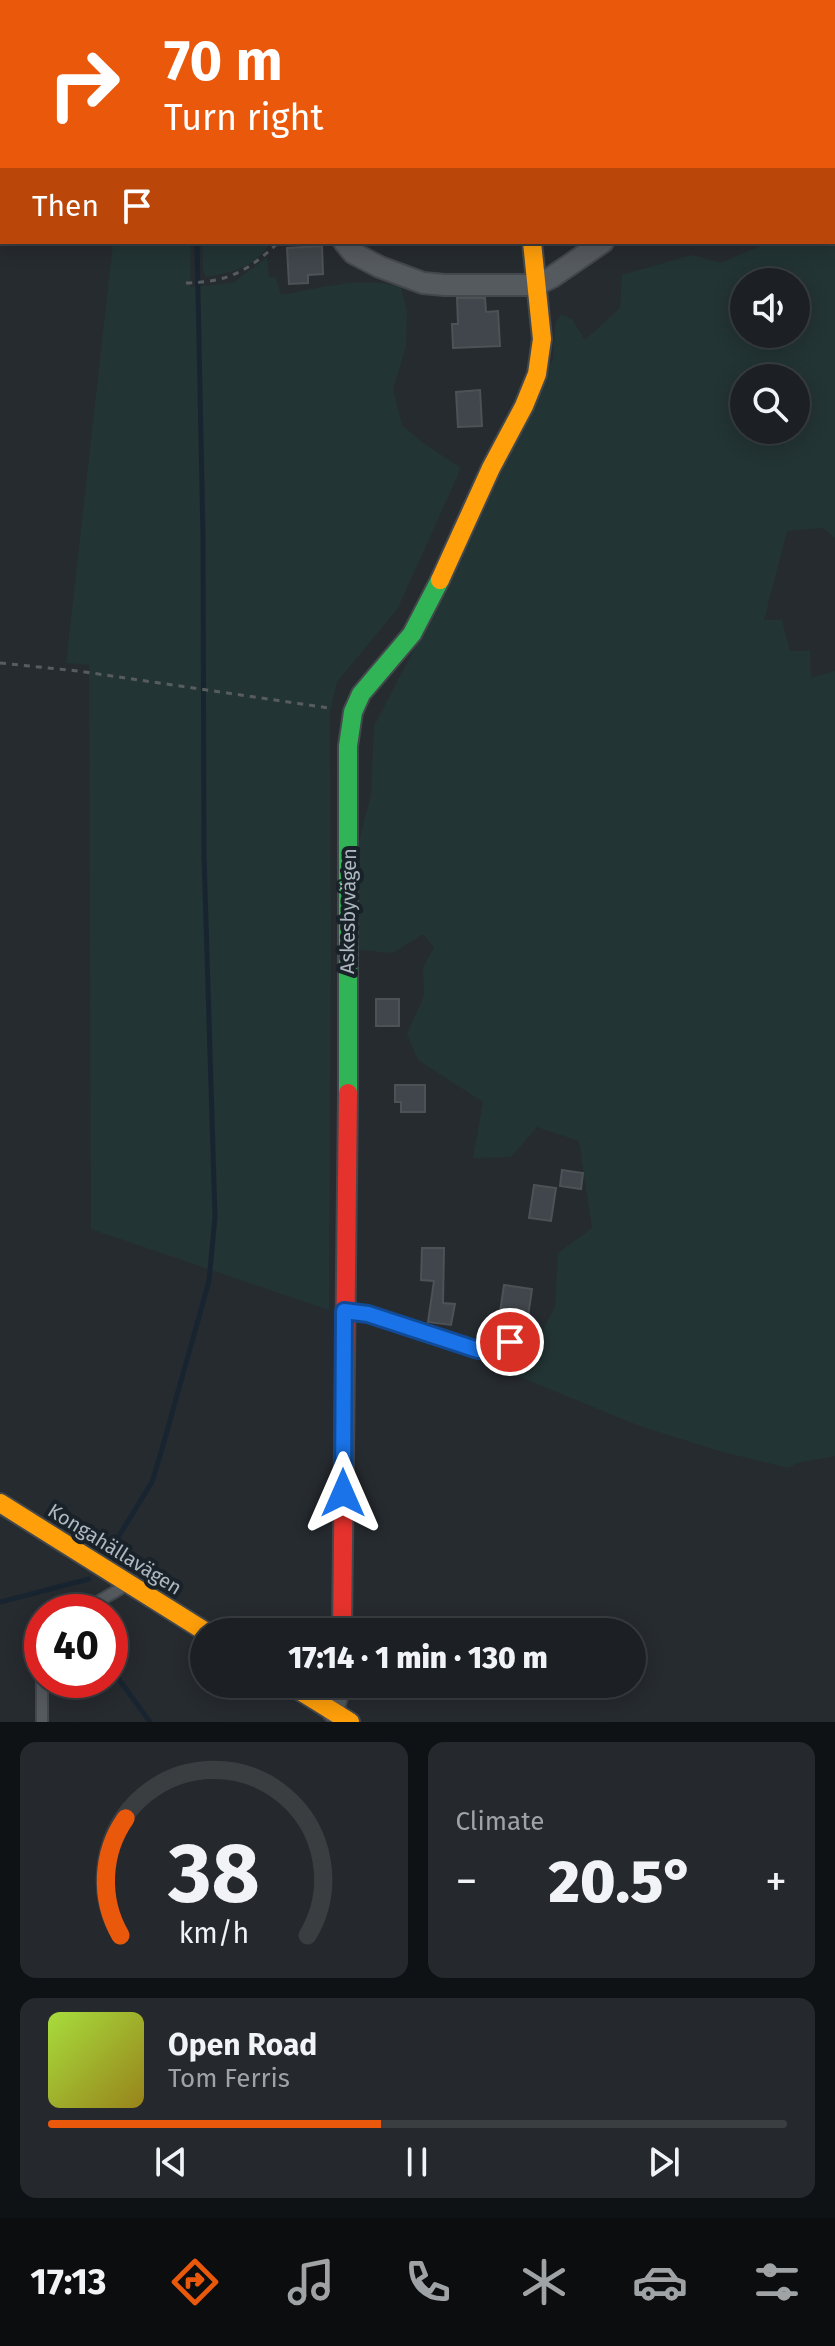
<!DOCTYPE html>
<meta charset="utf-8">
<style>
body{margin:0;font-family:"Fira Sans",sans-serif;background:#25282c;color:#f1f3f6;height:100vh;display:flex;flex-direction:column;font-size:30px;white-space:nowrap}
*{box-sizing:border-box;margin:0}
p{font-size:26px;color:#a0a3a6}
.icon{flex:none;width:44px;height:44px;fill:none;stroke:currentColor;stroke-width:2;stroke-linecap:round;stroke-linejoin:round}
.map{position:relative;height:1722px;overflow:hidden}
.sheet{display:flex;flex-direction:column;gap:20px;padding:20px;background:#0f1214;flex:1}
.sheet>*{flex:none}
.hud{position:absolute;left:0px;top:0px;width:836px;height:244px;box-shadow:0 4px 20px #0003,0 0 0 2px #3a3e41;background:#ea580c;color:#fff;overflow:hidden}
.tools{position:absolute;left:730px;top:268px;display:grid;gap:16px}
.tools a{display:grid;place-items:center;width:80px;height:80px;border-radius:50%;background:#1c2024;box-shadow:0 4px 20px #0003,0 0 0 2px #3a3e41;font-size:40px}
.speed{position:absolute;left:24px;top:1594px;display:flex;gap:16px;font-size:40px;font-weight:700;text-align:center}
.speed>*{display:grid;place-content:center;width:104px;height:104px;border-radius:50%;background:#1c2024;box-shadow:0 4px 20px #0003,0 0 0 2px #3a3e41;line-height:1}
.speed .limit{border:12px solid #d22;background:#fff;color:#111}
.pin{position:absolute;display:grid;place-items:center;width:68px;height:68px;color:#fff;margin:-34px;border:4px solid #fff;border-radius:50%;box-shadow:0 2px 8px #0007}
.me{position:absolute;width:88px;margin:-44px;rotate:0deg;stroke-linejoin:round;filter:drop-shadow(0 0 6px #0008)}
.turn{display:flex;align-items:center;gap:28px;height:168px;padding:0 32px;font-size:36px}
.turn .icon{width:104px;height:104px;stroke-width:2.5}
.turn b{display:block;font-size:56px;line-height:68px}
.then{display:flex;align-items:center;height:76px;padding:0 32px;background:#0003;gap:16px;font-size:30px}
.big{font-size:60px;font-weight:800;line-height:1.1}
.sheet .widget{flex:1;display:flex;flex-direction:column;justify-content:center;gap:12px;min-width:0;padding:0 28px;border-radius:16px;background:#25282c}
.sheet .dial{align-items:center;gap:0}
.dial svg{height:208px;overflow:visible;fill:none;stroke:#3a3e41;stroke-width:7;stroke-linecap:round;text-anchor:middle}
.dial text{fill:#f1f3f6;stroke:none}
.song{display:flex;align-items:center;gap:24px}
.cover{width:96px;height:96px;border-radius:12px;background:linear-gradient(135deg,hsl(80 70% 55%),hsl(50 70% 35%))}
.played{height:8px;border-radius:4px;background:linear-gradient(90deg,#ea580c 45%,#3a3e41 45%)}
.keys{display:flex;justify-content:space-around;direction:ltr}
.heat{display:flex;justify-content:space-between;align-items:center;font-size:44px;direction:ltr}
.sheet .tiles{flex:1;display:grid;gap:20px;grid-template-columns:1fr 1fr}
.widget:last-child{grid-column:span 2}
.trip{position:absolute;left:190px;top:1618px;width:456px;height:80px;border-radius:40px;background:#1c2024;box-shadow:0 4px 20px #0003,0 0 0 2px #3a3e41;font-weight:800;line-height:80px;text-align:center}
.menu{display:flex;height:128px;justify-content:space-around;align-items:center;background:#0b0d0e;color:#a0a3a6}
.menu .icon{width:56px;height:56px}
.menu .on{color:#ea580c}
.menu b{font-size:36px;color:#f1f3f6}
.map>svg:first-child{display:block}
.green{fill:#233434;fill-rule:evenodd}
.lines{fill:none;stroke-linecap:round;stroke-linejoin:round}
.stream{stroke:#182530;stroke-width:5}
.building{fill:#40464b;stroke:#4d5257;stroke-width:2}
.lane-casing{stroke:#43484d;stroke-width:14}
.street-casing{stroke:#43484d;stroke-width:24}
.fast-casing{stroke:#43484d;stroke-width:22}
.slow-casing{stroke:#43484d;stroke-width:22}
.jam-casing{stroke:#43484d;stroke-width:22}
.path{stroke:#575c60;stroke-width:3;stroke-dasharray:6 6;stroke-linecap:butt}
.lane{stroke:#555a5f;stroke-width:10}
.street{stroke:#555a5f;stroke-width:20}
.fast{stroke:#30b455;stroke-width:18}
.slow{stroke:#ff9f0a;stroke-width:18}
.jam{stroke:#e5322d;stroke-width:18}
.route-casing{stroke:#114b97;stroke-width:20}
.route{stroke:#1a73e8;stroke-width:14}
.labels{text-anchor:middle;stroke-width:8;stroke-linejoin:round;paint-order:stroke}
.street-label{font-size:20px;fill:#afb8c1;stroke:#1a2229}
</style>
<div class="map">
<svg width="835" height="1722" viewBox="0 0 835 1722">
<rect width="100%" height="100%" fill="#262b30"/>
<g class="green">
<path d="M835,193V538L823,528L787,531L764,620H782L790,651H810L811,678L835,671V1456L797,1463L788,1468L719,1451L637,1425L520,1377L497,1372L492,1366L494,1357L508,1351L530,1357L555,1306L558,1253L592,1228L579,1141L537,1127L511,1157L473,1158L483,1102L418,1060L407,1034L424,996L423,968L434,947L423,934L393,953L359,950V841L371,795L374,726L466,550L553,359L555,323L561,314L572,319L585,340L620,308L622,275L692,255L721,263L769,242H834ZM744,282H796V334H744ZM744,378H796V430H744Z"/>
<path d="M191,242L190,287L233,283L267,257L269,277L276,278L281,295C321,288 361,276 401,287L407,312L406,347L393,389L402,425L423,443L461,468L398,608L337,682L330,712L331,945L329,1310L91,1229L89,665L66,663L113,244Z"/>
<path d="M202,242H271C257,266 232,273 206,277L203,270Z"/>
</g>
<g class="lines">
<g class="stream">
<polyline points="200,2 200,0"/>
<polyline points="0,235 2,235"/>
<polyline points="109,1552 152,1482 162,1449 209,1281 215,1217 204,856 203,537 197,242"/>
<polyline points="0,1602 89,1579"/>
<polyline points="110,1667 150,1722"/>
</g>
</g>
<g class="building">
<polygon points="322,246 323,274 308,275 308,283 289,284 287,248"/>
<polygon points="457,298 485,298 486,312 498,311 500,346 453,348 452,324 458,324"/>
<polygon points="480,390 482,426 458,427 456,392"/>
<rect x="376" y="999" width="23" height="27"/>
<polygon points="395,1085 425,1085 425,1112 401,1112 401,1102 395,1102"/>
<polygon points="562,1170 583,1173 581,1189 560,1186"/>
<polygon points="534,1185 556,1188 551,1221 529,1218"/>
<polygon points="422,1248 444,1248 443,1303 455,1304 451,1325 428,1322 434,1281 421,1280"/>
<polygon points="504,1285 532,1289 527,1323 499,1319"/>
</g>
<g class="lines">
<g class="lane-casing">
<g id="lane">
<polyline points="697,2 697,0"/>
<polyline points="834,143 835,144"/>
<path d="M347,1311C392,1315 435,1336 478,1350H486L510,1342"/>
<polyline points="80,1612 125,1586"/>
<polyline points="42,1722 42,1680"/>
</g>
</g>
<g class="street-casing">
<g id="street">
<polyline points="570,2 571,0"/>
<polyline points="344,242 353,253 380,267 423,283 445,285 536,285 552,277 603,242"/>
<polyline points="333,1712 340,1684"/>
</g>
</g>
<g class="fast-casing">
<polyline id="fast" points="348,1093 348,746 353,712 361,694 412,634 440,580"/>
</g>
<g class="slow-casing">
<g id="slow">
<polyline points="440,580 491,468 524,406 537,374 542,339 532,242"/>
<polyline points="0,1503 206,1632"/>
<polyline points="289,1684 350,1722"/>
</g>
</g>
<g class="jam-casing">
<polyline id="jam" points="342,1632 348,1093"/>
</g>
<g class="path">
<polyline points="785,2 786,0"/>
<path d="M186,283C229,282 248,271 279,242"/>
<polyline points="0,663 78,671 329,708"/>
</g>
<use href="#lane" class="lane"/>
<use href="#street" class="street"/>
<use href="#fast" class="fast"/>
<use href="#slow" class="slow"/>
<use href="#jam" class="jam"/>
</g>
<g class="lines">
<g class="route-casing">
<polyline id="route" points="343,1493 344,1311 368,1314 478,1350 486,1350 510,1342"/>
</g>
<use href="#route" class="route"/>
</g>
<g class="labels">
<g class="street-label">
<text transform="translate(348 911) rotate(-89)" y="7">Askesbyvägen</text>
<text transform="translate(115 1549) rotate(32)" y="7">Kongahällavägen</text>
</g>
</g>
</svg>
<div class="tools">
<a><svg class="icon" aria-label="sound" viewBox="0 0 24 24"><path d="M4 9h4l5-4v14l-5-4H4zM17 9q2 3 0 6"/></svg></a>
<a><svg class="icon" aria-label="search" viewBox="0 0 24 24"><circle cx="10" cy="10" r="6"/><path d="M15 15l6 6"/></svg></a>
</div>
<div class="speed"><div class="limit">40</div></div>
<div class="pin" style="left:510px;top:1342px;background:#d93025"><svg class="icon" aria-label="arrive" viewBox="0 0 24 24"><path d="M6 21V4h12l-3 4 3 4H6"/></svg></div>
<svg class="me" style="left:343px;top:1493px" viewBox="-20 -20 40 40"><path d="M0-17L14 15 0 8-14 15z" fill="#1a73e8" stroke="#fff" stroke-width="4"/></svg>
<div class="trip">17:14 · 1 min · 130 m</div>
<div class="hud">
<div class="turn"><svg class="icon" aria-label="right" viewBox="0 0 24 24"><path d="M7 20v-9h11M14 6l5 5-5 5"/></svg><div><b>70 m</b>Turn right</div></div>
<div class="then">Then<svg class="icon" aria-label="arrive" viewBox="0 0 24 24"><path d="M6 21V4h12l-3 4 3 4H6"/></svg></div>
</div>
</div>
<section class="sheet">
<div class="tiles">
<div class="widget dial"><svg viewBox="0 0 100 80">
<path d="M14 69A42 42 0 1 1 86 69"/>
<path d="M14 69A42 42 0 0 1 16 24" stroke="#ea580c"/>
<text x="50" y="56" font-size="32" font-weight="700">38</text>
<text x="50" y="72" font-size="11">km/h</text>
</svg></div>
<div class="widget"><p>Climate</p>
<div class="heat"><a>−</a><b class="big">20.5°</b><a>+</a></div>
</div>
<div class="widget">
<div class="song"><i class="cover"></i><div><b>Open Road</b><p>Tom Ferris</p></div></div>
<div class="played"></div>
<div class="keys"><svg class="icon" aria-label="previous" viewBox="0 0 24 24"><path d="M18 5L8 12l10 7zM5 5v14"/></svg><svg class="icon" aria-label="pause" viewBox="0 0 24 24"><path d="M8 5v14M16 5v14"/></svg><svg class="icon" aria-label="next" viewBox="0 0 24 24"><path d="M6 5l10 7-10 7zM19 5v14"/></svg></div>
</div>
</div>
</section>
<nav class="menu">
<b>17:13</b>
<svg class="icon on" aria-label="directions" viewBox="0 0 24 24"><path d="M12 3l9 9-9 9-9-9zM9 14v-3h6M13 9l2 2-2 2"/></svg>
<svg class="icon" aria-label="music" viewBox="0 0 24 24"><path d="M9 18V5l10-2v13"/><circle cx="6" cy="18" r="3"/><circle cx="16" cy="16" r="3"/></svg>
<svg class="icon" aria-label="phone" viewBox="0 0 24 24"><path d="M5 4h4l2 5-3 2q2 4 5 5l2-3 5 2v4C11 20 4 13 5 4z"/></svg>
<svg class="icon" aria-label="climate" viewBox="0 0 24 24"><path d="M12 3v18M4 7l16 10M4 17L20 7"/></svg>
<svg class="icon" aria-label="car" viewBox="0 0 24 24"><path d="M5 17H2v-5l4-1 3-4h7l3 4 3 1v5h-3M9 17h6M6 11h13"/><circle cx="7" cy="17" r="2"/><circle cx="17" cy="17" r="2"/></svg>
<svg class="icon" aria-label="filters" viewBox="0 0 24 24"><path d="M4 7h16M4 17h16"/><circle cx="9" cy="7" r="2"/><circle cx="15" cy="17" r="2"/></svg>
</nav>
